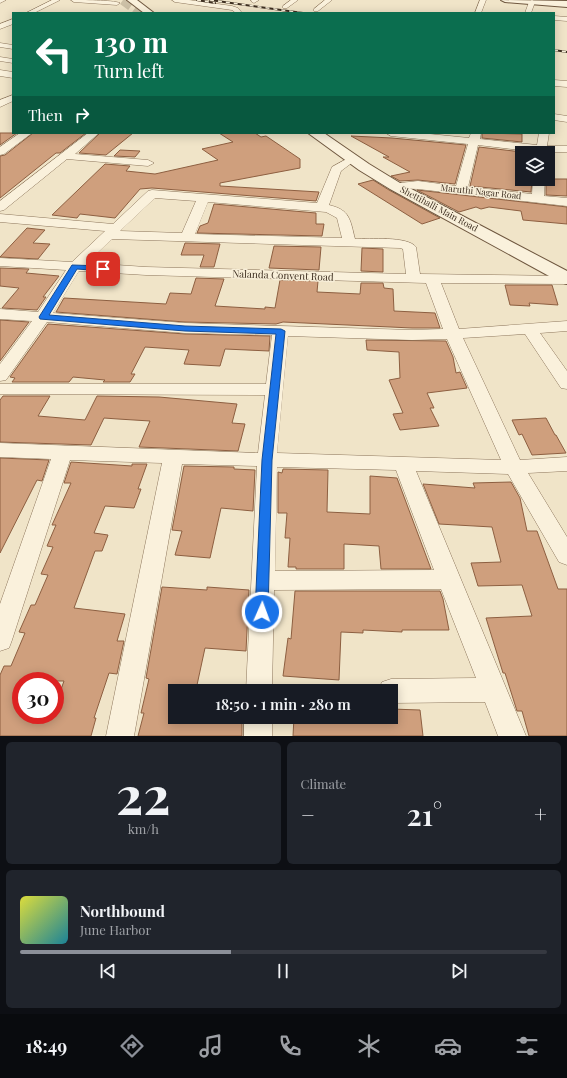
<!DOCTYPE html>
<meta charset="utf-8">
<style>
body{margin:0;font-family:"Playfair Display",serif;background:#20242c;color:#f1f3f6;height:100vh;display:flex;flex-direction:column;font-size:15px;white-space:nowrap}
*{box-sizing:border-box;margin:0}
p{font-size:13px;color:#9ea1a6}
.icon{flex:none;width:22px;height:22px;fill:none;stroke:currentColor;stroke-width:2;stroke-linecap:round;stroke-linejoin:round}
.map{position:relative;height:736px;overflow:hidden}
.panel{display:flex;flex-direction:column;gap:6px;padding:6px;background:#0d0f14;flex:1}
.panel>*{flex:none}
.top-card{position:absolute;left:12px;top:12px;width:543px;height:122px;border-radius:0px;box-shadow:0 2px 10px #0003;background:#0b6e4f;color:#fff;overflow:hidden}
.tools{position:absolute;left:515px;top:146px;display:grid;gap:8px}
.tools a{display:grid;place-items:center;width:40px;height:40px;border-radius:0px;background:#171b24;box-shadow:0 2px 10px #0003;font-size:20px}
.speed{position:absolute;left:12px;top:672px;display:flex;gap:8px;font-size:20px;font-weight:700;text-align:center}
.speed>*{display:grid;place-content:center;width:52px;height:52px;border-radius:50%;background:#171b24;box-shadow:0 2px 10px #0003;line-height:1}
.speed .limit{border:6px solid #d22;background:#fff;color:#111}
.pin{position:absolute;display:grid;place-items:center;width:34px;height:34px;color:#fff;margin:-17px;border-radius:8px;box-shadow:0 2px 6px #0006}
.me{position:absolute;width:44px;margin:-22px;rotate:2deg;stroke-linejoin:round;filter:drop-shadow(0 0 3px #0008)}
.turn{display:flex;align-items:center;gap:14px;height:84px;padding:0 16px;font-size:18px}
.turn .icon{width:52px;height:52px;stroke-width:2.5}
.turn b{display:block;font-size:28px;line-height:34px}
.then{display:flex;align-items:center;height:38px;padding:0 16px;background:#0003;gap:8px;font-size:15px}
.big{font-size:30px;font-weight:600;line-height:1.1}
.panel .widget{flex:1;display:flex;flex-direction:column;justify-content:center;gap:6px;min-width:0;padding:0 14px;border-radius:6px;background:#20242c}
.panel .dial{align-items:center;gap:0}
.dial b{font-size:52px;line-height:1}
.song{display:flex;align-items:center;gap:12px}
.cover{width:48px;height:48px;border-radius:6px;background:linear-gradient(135deg,hsl(60 70% 55%),hsl(190 70% 35%))}
.played{height:4px;border-radius:2px;background:linear-gradient(90deg,#8c9099 40%,#363941 40%)}
.keys{display:flex;justify-content:space-around;direction:ltr}
.heat{display:flex;justify-content:space-between;align-items:center;font-size:22px;direction:ltr}
.panel .tiles{flex:1;display:grid;gap:6px;grid-template-columns:1fr 1fr}
.widget:last-child{grid-column:span 2}
.trip{position:absolute;left:168px;top:684px;width:230px;height:40px;border-radius:0px;background:#171b24;box-shadow:0 2px 10px #0003;font-weight:600;line-height:40px;text-align:center}
.menu{display:flex;height:64px;justify-content:space-around;align-items:center;background:#090b0e;color:#9ea1a6}
.menu .icon{width:28px;height:28px}
.menu .on{color:#8c9099}
.menu b{font-size:18px;color:#f1f3f6}
.map>svg:first-child{display:block}
.building{fill:#cf9f7d;stroke:#8d5f41;fill-rule:evenodd}
.lines{fill:none;stroke-linecap:round;stroke-linejoin:round}
.secondary-tunnel{stroke:#ccc0a6;stroke-width:10;stroke-dasharray:10 4.5;stroke-linecap:butt}
.street-casing{stroke:#8d765c;stroke-width:1}
.secondary-casing{stroke:#6f573f;stroke-width:2}
.street{fill:#faf1dc;fill-rule:evenodd}
.secondary{fill:#faf1dc;fill-rule:evenodd}
.rail-casing{stroke:#3d2e20;stroke-width:2}
.rail{stroke:#f7eed8;stroke-width:1.5;stroke-dasharray:4;stroke-linecap:butt}
.route{fill:#1a73e8;stroke:#114b97}
.labels{text-anchor:middle;stroke-width:3;stroke-linejoin:round;paint-order:stroke}
.far-street-label{font-size:9px;fill:#3d2e20;stroke:#f7eed8}
.street-label{font-size:10px;fill:#3d2e20;stroke:#f7eed8}
</style>
<div class="map">
<svg width="567" height="736" viewBox="0 0 567 736">
<rect width="100%" height="100%" fill="#f0e4c8"/>
<g class="building">
<polygon points="0,133 17,133 0,145"/>
<polygon points="33,133 86,133 60,153 56,153 0,198 0,156 5,155"/>
<polygon points="100,133 133,133 106,155 79,153"/>
<polygon points="219,133 255,133 261,137 266,136 300,159 300,168 220,183 220,186 319,192 316,201 152,188 140,189 115,218 80,214 77,218 52,215 105,164 130,166 126,171 155,174 218,160 202,149 233,142"/>
<polygon points="482,133 522,134 522,142 482,138"/>
<polygon points="351,136 392,138 466,145 455,184 418,180 400,181 391,176 410,172 383,157 389,157"/>
<polygon points="479,147 522,152 522,179 532,179 531,192 470,186"/>
<polygon points="120,150 140,151 135,157 114,156"/>
<polygon points="546,179 567,179 567,196 546,195"/>
<polygon points="373,180 389,190 440,218 422,224 358,184"/>
<polygon points="417,190 567,207 567,224 523,220 521,211 489,207 481,209 476,207 459,212"/>
<polygon points="214,204 316,213 316,224 324,224 322,236 197,233 200,226 208,223"/>
<polygon points="27,228 45,230 33,243 50,244 38,259 0,257"/>
<polygon points="185,243 220,244 214,267 200,267 204,255 181,255"/>
<polygon points="274,246 321,247 319,270 269,268"/>
<polygon points="362,248 383,249 383,272 361,271"/>
<polygon points="0,268 29,269 26,273 59,276 43,297 46,297 37,310 2,308 19,288 0,286"/>
<polygon points="196,278 224,279 215,306 265,309 265,307 275,308 280,280 318,281 317,292 360,294 361,283 383,283 384,288 393,289 394,311 435,313 440,328 412,328 283,322 276,324 185,322 56,312 64,298 166,304 170,293 191,294"/>
<polygon points="505,285 552,285 558,305 529,303 530,306 510,305"/>
<polygon points="0,320 29,322 0,361"/>
<polygon points="48,324 185,334 270,336 269,351 225,349 220,366 184,364 189,350 145,347 131,374 135,374 130,382 103,382 105,380 73,377 69,382 12,382 15,378 10,377"/>
<polygon points="366,340 446,341 453,357 456,373 460,372 467,388 427,393 434,408 430,408 439,426 400,430 393,414 403,413 389,380 400,378 399,352 367,350"/>
<polygon points="3,396 50,396 38,416 85,420 97,396 159,397 237,404 232,423 245,424 238,451 139,447 150,421 118,419 104,418 91,445 0,442 0,400"/>
<polygon points="546,418 555,435 556,435 566,453 532,455 522,434 519,435 512,420"/>
<polygon points="0,458 49,460 42,481 37,480 0,553"/>
<path d="M71,462L132,466V464H147L138,489H141L134,508L105,506L94,533L108,535L102,551H95L74,608L125,614L117,641H124L117,674L109,673L94,718H96L91,736H0V675L4,666H11L25,633L19,632L31,605H35L48,575L41,574L53,547L47,546L56,525H52L71,483H64ZM21,681H64L55,706V715H21Z"/>
<polygon points="184,466 234,467 234,469 255,470 253,511 221,508 210,558 175,555 182,531 172,530"/>
<polygon points="283,469 328,470 327,512 370,514 370,476 397,478 431,569 381,569 379,546 344,544 344,569 296,569 296,567 288,567 290,538 285,538 287,513 278,513 278,472 282,473"/>
<polygon points="511,482 520,498 527,531 537,531 558,589 567,589 567,736 529,736 522,711 517,711 505,673 503,673 486,618 532,616 522,585 478,586 471,563 501,562 492,527 439,524 423,484 475,488 473,483"/>
<polygon points="162,587 207,590 207,587 249,590 246,651 205,648 197,685 245,689 245,691 175,691 175,717 242,717 242,736 138,736 144,713 141,713 149,679 146,678"/>
<polygon points="295,591 440,591 443,599 449,630 402,630 402,632 363,630 363,633 341,632 339,680 283,676 288,638 291,639"/>
<polygon points="391,709 420,710 423,736 293,736 294,717 391,717"/>
</g>
<g class="lines">
<polyline class="secondary-tunnel" points="123,0 141,13"/>
<g class="street-casing">
<g id="street">
<polygon points="0,0 6,0 0,3"/>
<polygon points="52,0 60,0 34,13 26,13"/>
<path d="M71,0C82,0 112,0 120,3L117,5L74,2Z"/>
<polygon points="172,0 189,0 232,6 238,8 242,13 236,13 232,10 175,2"/>
<polygon points="251,0 259,0 254,3 252,2"/>
<polygon points="291,0 298,0 287,8 283,8 283,6"/>
<polygon points="325,0 332,0 318,11 314,11 314,9"/>
<polygon points="480,0 486,0 481,13 475,13"/>
<polygon points="532,0 535,2 531,13 525,13 529,2"/>
<polygon points="554,16 567,17 567,21 554,20"/>
<polygon points="13,19 13,24 0,29 0,24"/>
<polygon points="0,43 13,45 13,49 0,47"/>
<polygon points="0,57 13,59 13,63 0,61"/>
<polygon points="0,70 13,72 13,78 0,76"/>
<polygon points="554,80 567,81 567,87 554,86"/>
<polygon points="13,95 13,101 0,107 0,100"/>
<polygon points="554,114 567,116 567,122 554,120"/>
<polygon points="20,133 32,133 4,154 0,155 0,147"/>
<polygon points="88,133 99,133 75,154 148,160 154,163 148,166 67,159 4,210 0,211 0,201"/>
<polygon points="386,133 420,133 469,138 471,133 481,133 480,139 537,145 539,133 549,133 547,146 567,146 567,152 536,153 536,152 478,145 468,187 532,194 533,179 545,179 544,196 567,198 567,206 418,189 391,188 389,186 391,184 418,181 456,186 468,144 391,136"/>
<path d="M352,156L357,159L341,171L329,205C350,210 350,219 355,239C369,239 408,236 416,247L420,274L567,276V284L441,283L459,329L567,321V331L540,333L567,371V389L561,388L525,334L463,338L520,460L567,457V471L528,473L567,537V565L559,562L508,474L416,471L526,736H498L485,702L391,703V691H378L382,682L391,679L476,678L441,589L274,590L272,691H246L257,466L182,464L134,736H106L162,463L70,460L12,640L9,648L0,651V604L51,459L0,457V443L258,453L265,395L0,394V384H266L272,335L185,333L47,322L6,380L0,381V364L32,321L0,319V309L38,312L66,270L0,266V258L72,262L105,231L0,222V214L113,224L148,191L152,190L317,203L332,167ZM155,198L196,201L182,233L120,231ZM208,202L326,212L337,218L342,238L195,234ZM112,239L400,248L403,249L406,274L146,267L87,263ZM79,271L146,275L426,283L443,329L412,330L185,323L53,313ZM288,336L412,340L447,339L501,460L277,453ZM277,467L396,470L434,570L275,571Z"/>
<rect x="244" y="717" width="28" height="19"/>
</g>
</g>
<g class="secondary-casing">
<g id="secondary">
<polygon points="127,0 137,0 154,13 144,13"/>
<polygon points="501,0 567,1 567,7 505,2"/>
<polygon points="308,133 324,133 369,164 400,183 567,271 567,284 560,282 390,189 359,170"/>
</g>
</g>
<use href="#street" class="street"/>
<use href="#secondary" class="secondary"/>
<g class="rail-casing">
<g id="rail">
<polyline points="197,0 215,3"/>
<polyline points="210,0 303,13"/>
<polyline points="554,50 567,52"/>
</g>
</g>
<use href="#rail" class="rail"/>
</g>
<polygon class="route" points="72,265 103,266 107,269 103,271 77,269 49,315 185,326 281,329 285,331 272,460 268,612 266,616 262,618 257,616 255,612 262,460 276,334 185,331 40,319 39,317"/>
<g class="labels">
<g class="far-street-label">
<text transform="translate(481 192) rotate(6)" y="3">Maruthi Nagar Road</text>
<text transform="translate(439 209) rotate(28)" y="3">Shettihalli Main Road</text>
</g>
<g class="street-label">
<text transform="translate(283 275) rotate(2)" y="4">Nalanda Convent Road</text>
</g>
</g>
</svg>
<div class="tools">
<a><svg class="icon" aria-label="layers" viewBox="0 0 24 24"><path d="M12 4l9 5-9 5-9-5zM3 14l9 5 9-5"/></svg></a>
</div>
<div class="speed"><div class="limit">30</div></div>
<div class="pin" style="left:103px;top:269px;background:#d93025"><svg class="icon" aria-label="arrive" viewBox="0 0 24 24"><path d="M6 21V4h12l-3 4 3 4H6"/></svg></div>
<svg class="me" style="left:262px;top:612px" viewBox="-20 -20 40 40"><circle r="17" fill="#1a73e8" stroke="#fff" stroke-width="3"/><path d="M0-11L8 9 0 5-8 9z" fill="#fff"/></svg>
<div class="trip">18:50 · 1 min · 280 m</div>
<div class="top-card">
<div class="turn"><svg class="icon" aria-label="left" viewBox="0 0 24 24"><path d="M17 20v-9H6M10 6l-5 5 5 5"/></svg><div><b>130 m</b>Turn left</div></div>
<div class="then">Then<svg class="icon" aria-label="right" viewBox="0 0 24 24"><path d="M7 20v-9h11M14 6l5 5-5 5"/></svg></div>
</div>
</div>
<section class="panel">
<div class="tiles">
<div class="widget dial"><b>22</b><p>km/h</p></div>
<div class="widget"><p>Climate</p>
<div class="heat"><a>−</a><b class="big">21°</b><a>+</a></div>
</div>
<div class="widget">
<div class="song"><i class="cover"></i><div><b>Northbound</b><p>June Harbor</p></div></div>
<div class="played"></div>
<div class="keys"><svg class="icon" aria-label="previous" viewBox="0 0 24 24"><path d="M18 5L8 12l10 7zM5 5v14"/></svg><svg class="icon" aria-label="pause" viewBox="0 0 24 24"><path d="M8 5v14M16 5v14"/></svg><svg class="icon" aria-label="next" viewBox="0 0 24 24"><path d="M6 5l10 7-10 7zM19 5v14"/></svg></div>
</div>
</div>
</section>
<nav class="menu">
<b>18:49</b>
<svg class="icon on" aria-label="directions" viewBox="0 0 24 24"><path d="M12 3l9 9-9 9-9-9zM9 14v-3h6M13 9l2 2-2 2"/></svg>
<svg class="icon" aria-label="music" viewBox="0 0 24 24"><path d="M9 18V5l10-2v13"/><circle cx="6" cy="18" r="3"/><circle cx="16" cy="16" r="3"/></svg>
<svg class="icon" aria-label="phone" viewBox="0 0 24 24"><path d="M5 4h4l2 5-3 2q2 4 5 5l2-3 5 2v4C11 20 4 13 5 4z"/></svg>
<svg class="icon" aria-label="climate" viewBox="0 0 24 24"><path d="M12 3v18M4 7l16 10M4 17L20 7"/></svg>
<svg class="icon" aria-label="car" viewBox="0 0 24 24"><path d="M5 17H2v-5l4-1 3-4h7l3 4 3 1v5h-3M9 17h6M6 11h13"/><circle cx="7" cy="17" r="2"/><circle cx="17" cy="17" r="2"/></svg>
<svg class="icon" aria-label="filters" viewBox="0 0 24 24"><path d="M4 7h16M4 17h16"/><circle cx="9" cy="7" r="2"/><circle cx="15" cy="17" r="2"/></svg>
</nav>
